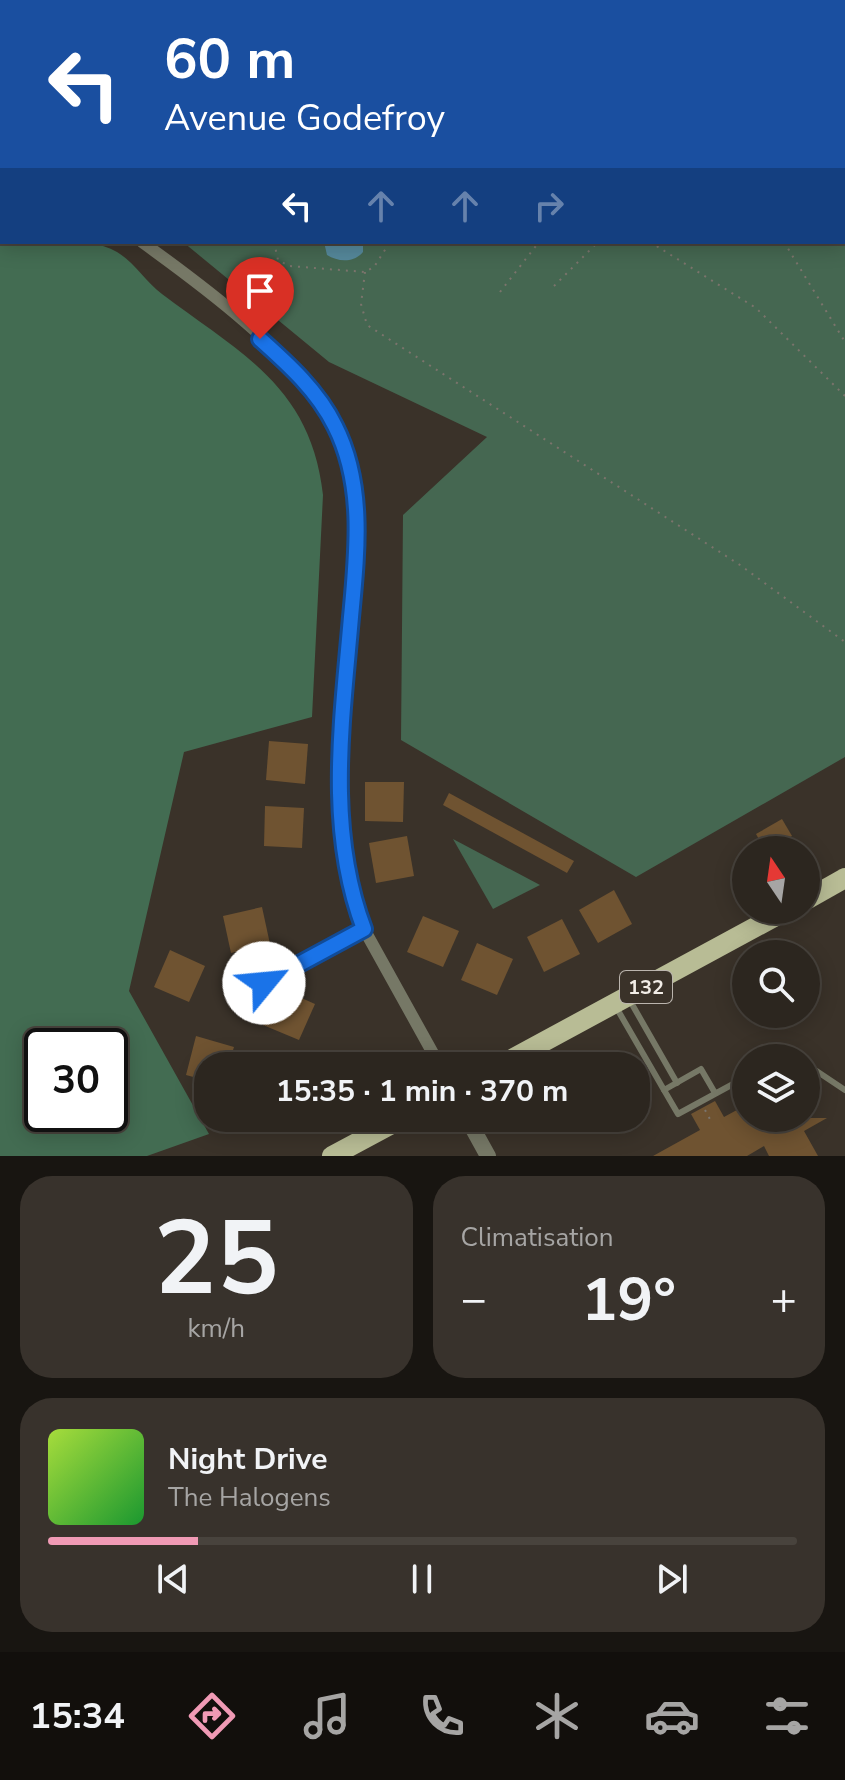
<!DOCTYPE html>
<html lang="fr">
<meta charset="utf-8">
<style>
body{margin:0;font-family:"Nunito Sans",sans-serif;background:#38322c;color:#f1f3f6;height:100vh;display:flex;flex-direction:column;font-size:30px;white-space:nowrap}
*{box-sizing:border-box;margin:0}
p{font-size:26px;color:#a6a5a4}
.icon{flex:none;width:44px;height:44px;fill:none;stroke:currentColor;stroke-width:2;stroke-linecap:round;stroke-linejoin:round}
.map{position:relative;height:1156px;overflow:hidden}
.sheet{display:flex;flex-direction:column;gap:20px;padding:20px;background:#181511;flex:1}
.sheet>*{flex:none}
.hud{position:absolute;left:0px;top:0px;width:846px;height:244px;box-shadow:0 4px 20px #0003,0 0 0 2px #48433d;background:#1a4fa0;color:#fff;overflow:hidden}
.needle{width:52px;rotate:347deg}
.fabs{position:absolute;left:732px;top:836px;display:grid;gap:16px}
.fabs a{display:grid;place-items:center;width:88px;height:88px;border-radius:50%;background:#2c261f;box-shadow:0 4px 20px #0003,0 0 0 2px #48433d;font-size:40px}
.speed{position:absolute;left:24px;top:1028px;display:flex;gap:16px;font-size:40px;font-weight:700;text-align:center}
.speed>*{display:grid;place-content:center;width:104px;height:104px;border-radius:50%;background:#2c261f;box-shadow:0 4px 20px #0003,0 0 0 2px #48433d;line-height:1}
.speed .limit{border:4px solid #111;border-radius:12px;background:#fff;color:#111}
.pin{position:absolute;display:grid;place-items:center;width:68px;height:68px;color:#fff;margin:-82px -34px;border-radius:50% 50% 50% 0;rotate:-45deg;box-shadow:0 0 8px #0007}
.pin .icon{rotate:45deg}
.me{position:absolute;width:88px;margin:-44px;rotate:62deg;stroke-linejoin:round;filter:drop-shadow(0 0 6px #0008)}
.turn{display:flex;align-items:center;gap:28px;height:168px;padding:0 32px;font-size:36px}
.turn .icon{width:104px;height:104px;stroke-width:2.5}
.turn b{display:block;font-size:56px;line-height:68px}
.lanes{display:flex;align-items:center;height:76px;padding:0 32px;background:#0003;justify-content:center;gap:40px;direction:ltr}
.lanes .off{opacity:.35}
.big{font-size:60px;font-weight:700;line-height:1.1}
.sheet .card{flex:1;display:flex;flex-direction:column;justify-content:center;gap:12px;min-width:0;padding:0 28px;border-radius:32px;background:#38322c}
.sheet .dial{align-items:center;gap:0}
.dial b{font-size:104px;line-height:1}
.song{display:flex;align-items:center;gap:24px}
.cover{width:96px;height:96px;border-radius:12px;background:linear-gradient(135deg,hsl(80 70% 55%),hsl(130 70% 35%))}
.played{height:8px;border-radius:4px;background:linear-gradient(90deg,#f09ab5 20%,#48433d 20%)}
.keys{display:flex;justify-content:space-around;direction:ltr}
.heat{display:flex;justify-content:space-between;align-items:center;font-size:44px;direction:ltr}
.sheet .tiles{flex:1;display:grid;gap:20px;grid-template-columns:1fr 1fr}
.card:last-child{grid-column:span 2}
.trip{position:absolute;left:194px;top:1052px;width:456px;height:80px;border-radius:32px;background:#2c261f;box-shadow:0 4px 20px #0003,0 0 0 2px #48433d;font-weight:700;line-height:80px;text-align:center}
.tabs{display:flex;height:128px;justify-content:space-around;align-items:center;background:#120f0c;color:#a6a5a4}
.tabs .icon{width:56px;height:56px}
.tabs .selected{color:#f09ab5}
.tabs b{font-size:36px;color:#f1f3f6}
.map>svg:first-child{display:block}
.green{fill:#456751}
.forest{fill:#436c52;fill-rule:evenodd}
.water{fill:#55889b}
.building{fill:#6f5331}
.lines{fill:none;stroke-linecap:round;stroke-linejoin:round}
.path{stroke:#7b746c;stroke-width:2;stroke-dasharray:2 6;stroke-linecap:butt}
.service{stroke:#767866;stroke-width:6}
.minor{stroke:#767866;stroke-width:12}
.tertiary{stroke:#767866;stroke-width:16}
.primary{stroke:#b8bc95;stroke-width:20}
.route-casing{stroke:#114b97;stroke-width:20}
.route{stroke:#1a73e8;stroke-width:14}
.labels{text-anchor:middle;stroke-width:8;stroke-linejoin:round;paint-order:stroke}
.shield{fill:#3a3229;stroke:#bbb5ae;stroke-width:2}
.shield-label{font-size:20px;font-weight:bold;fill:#f2ede7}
</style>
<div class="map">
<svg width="845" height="1156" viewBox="0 0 845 1156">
<rect width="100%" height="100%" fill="#3a3229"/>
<g class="green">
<polygon points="131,0 845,0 845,757 636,877 401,740 403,515 487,437 329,362 183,242 844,242 844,2"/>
<polygon points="453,839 540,885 493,909"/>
</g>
<path class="forest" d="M0,234L2,242C36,242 86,234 117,252C134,262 146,282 162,294C240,353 311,386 323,495L312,717L184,752L129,991L209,1134L147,1156H0ZM42,1046H110V1114H42Z"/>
<path class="water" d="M324,242H363V252C354,263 338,262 327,255Z"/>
<g class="building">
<polygon points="269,741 308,744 305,784 266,780"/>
<polygon points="365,782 404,782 403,822 365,821"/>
<polygon points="449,793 574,861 567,873 443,805"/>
<polygon points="265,806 304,808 302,848 264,846"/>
<polygon points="782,819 792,836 765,850 756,834"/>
<polygon points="407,836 414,876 376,883 369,843"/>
<polygon points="614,890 632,924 598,943 579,910"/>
<polygon points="262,907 270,944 231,953 223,916"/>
<polygon points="423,916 459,931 443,967 407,952"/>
<polygon points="562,919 580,954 544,972 527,937"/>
<polygon points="477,943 513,959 497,995 461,980"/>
<polygon points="170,950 205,966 189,1002 154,987"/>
<polygon points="279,988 315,1004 299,1040 263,1025"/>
<polygon points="196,1036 234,1047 228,1066 208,1066 208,1081 186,1075"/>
<polygon points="715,1101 724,1117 746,1105 746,1118 827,1118 804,1131 818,1156 769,1156 764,1146 747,1156 653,1156 700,1130 691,1114"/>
</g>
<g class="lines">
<g class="path">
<polyline points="759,0 760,2"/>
<polyline points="820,0 821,2"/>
<polyline points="289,2 289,0"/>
<polyline points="427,2 427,0"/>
<polyline points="527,2 528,0"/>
<polyline points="696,2 697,0"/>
<polyline points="844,60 845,62"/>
<polyline points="274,242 278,260 289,266 365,272 374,267 390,242"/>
<polyline points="650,242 756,308 845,396"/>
<polyline points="784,242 845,342"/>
<polyline points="365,272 361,304 367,325 740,565 845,642"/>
<polyline points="554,286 598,242"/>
<polyline points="500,292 539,242"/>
<polyline points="705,1110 712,1123"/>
</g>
<g class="service">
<polyline points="629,999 677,1083"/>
<polyline points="616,1007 664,1090"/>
<polyline points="781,1058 790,1053 797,1058"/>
<polyline points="806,1064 845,1090"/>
<polyline points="715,1093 701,1069 664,1090 678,1114 746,1077"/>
</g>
<g class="minor">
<polyline points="54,2 55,0"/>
<path d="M142,242C203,286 295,354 332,419C349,449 356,486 357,520L339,804L342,854L364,929L440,1066"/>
<polyline points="239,996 364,929"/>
</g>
<polyline class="tertiary" points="467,1118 488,1156"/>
<g class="primary">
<polyline points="806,900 845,878"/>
<polyline points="499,1066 787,910"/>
<polyline points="332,1156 403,1118"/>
</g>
</g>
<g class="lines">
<g class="route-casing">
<path id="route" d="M260,339C288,364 318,391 335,426C365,485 357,553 351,617C342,722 326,829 364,929L264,983"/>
</g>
<use href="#route" class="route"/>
</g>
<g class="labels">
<rect class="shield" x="620" y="971" width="52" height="32" rx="6"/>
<g class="shield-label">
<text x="646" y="994">132</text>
</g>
</g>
</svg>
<div class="fabs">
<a><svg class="needle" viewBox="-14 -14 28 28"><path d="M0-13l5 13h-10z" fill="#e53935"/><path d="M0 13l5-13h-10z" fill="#a6a5a4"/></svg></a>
<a><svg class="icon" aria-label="search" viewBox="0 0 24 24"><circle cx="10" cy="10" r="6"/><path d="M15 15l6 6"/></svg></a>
<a><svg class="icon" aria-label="layers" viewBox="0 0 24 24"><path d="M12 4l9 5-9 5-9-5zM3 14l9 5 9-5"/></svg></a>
</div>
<div class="speed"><div class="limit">30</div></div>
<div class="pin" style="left:260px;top:339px;background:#d93025"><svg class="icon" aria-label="arrive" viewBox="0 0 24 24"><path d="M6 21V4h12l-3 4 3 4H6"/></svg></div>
<svg class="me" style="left:264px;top:983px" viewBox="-20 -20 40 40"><circle r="19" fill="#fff"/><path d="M0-13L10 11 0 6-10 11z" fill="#1a73e8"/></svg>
<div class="trip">15:35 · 1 min · 370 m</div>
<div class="hud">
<div class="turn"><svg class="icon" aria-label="left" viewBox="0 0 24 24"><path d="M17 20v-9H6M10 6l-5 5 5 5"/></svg><div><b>60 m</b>Avenue Godefroy</div></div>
<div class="lanes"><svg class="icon" aria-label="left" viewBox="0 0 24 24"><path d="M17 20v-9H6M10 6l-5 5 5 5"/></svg><svg class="icon off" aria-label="ahead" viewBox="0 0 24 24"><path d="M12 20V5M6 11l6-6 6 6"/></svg><svg class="icon off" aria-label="ahead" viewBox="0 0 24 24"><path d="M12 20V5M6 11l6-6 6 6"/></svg><svg class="icon off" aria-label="right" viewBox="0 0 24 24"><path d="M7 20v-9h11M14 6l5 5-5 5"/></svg></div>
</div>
</div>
<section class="sheet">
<div class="tiles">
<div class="card dial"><b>25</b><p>km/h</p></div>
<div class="card"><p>Climatisation</p>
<div class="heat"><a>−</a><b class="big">19°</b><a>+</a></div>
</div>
<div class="card">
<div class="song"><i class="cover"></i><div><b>Night Drive</b><p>The Halogens</p></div></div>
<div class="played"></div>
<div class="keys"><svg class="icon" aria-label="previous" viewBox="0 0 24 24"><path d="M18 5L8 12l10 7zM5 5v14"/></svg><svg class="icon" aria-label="pause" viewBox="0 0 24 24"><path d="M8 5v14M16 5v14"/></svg><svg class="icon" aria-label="next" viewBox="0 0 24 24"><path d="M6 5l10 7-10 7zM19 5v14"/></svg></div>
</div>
</div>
</section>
<nav class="tabs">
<b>15:34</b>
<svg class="icon selected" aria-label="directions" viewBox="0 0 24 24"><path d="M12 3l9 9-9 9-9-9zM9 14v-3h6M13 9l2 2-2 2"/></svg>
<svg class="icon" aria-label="music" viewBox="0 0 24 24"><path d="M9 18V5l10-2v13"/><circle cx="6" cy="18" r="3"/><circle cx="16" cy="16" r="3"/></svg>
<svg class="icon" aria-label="phone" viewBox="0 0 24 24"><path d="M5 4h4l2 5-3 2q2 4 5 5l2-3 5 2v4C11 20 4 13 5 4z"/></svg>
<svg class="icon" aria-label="climate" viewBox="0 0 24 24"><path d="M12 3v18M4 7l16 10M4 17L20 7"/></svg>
<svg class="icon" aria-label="car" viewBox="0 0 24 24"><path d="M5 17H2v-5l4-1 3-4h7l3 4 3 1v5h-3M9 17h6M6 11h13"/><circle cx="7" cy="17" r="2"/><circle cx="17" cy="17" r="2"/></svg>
<svg class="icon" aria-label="filters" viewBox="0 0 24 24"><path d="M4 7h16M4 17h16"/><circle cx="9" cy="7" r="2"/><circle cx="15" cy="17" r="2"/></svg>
</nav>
